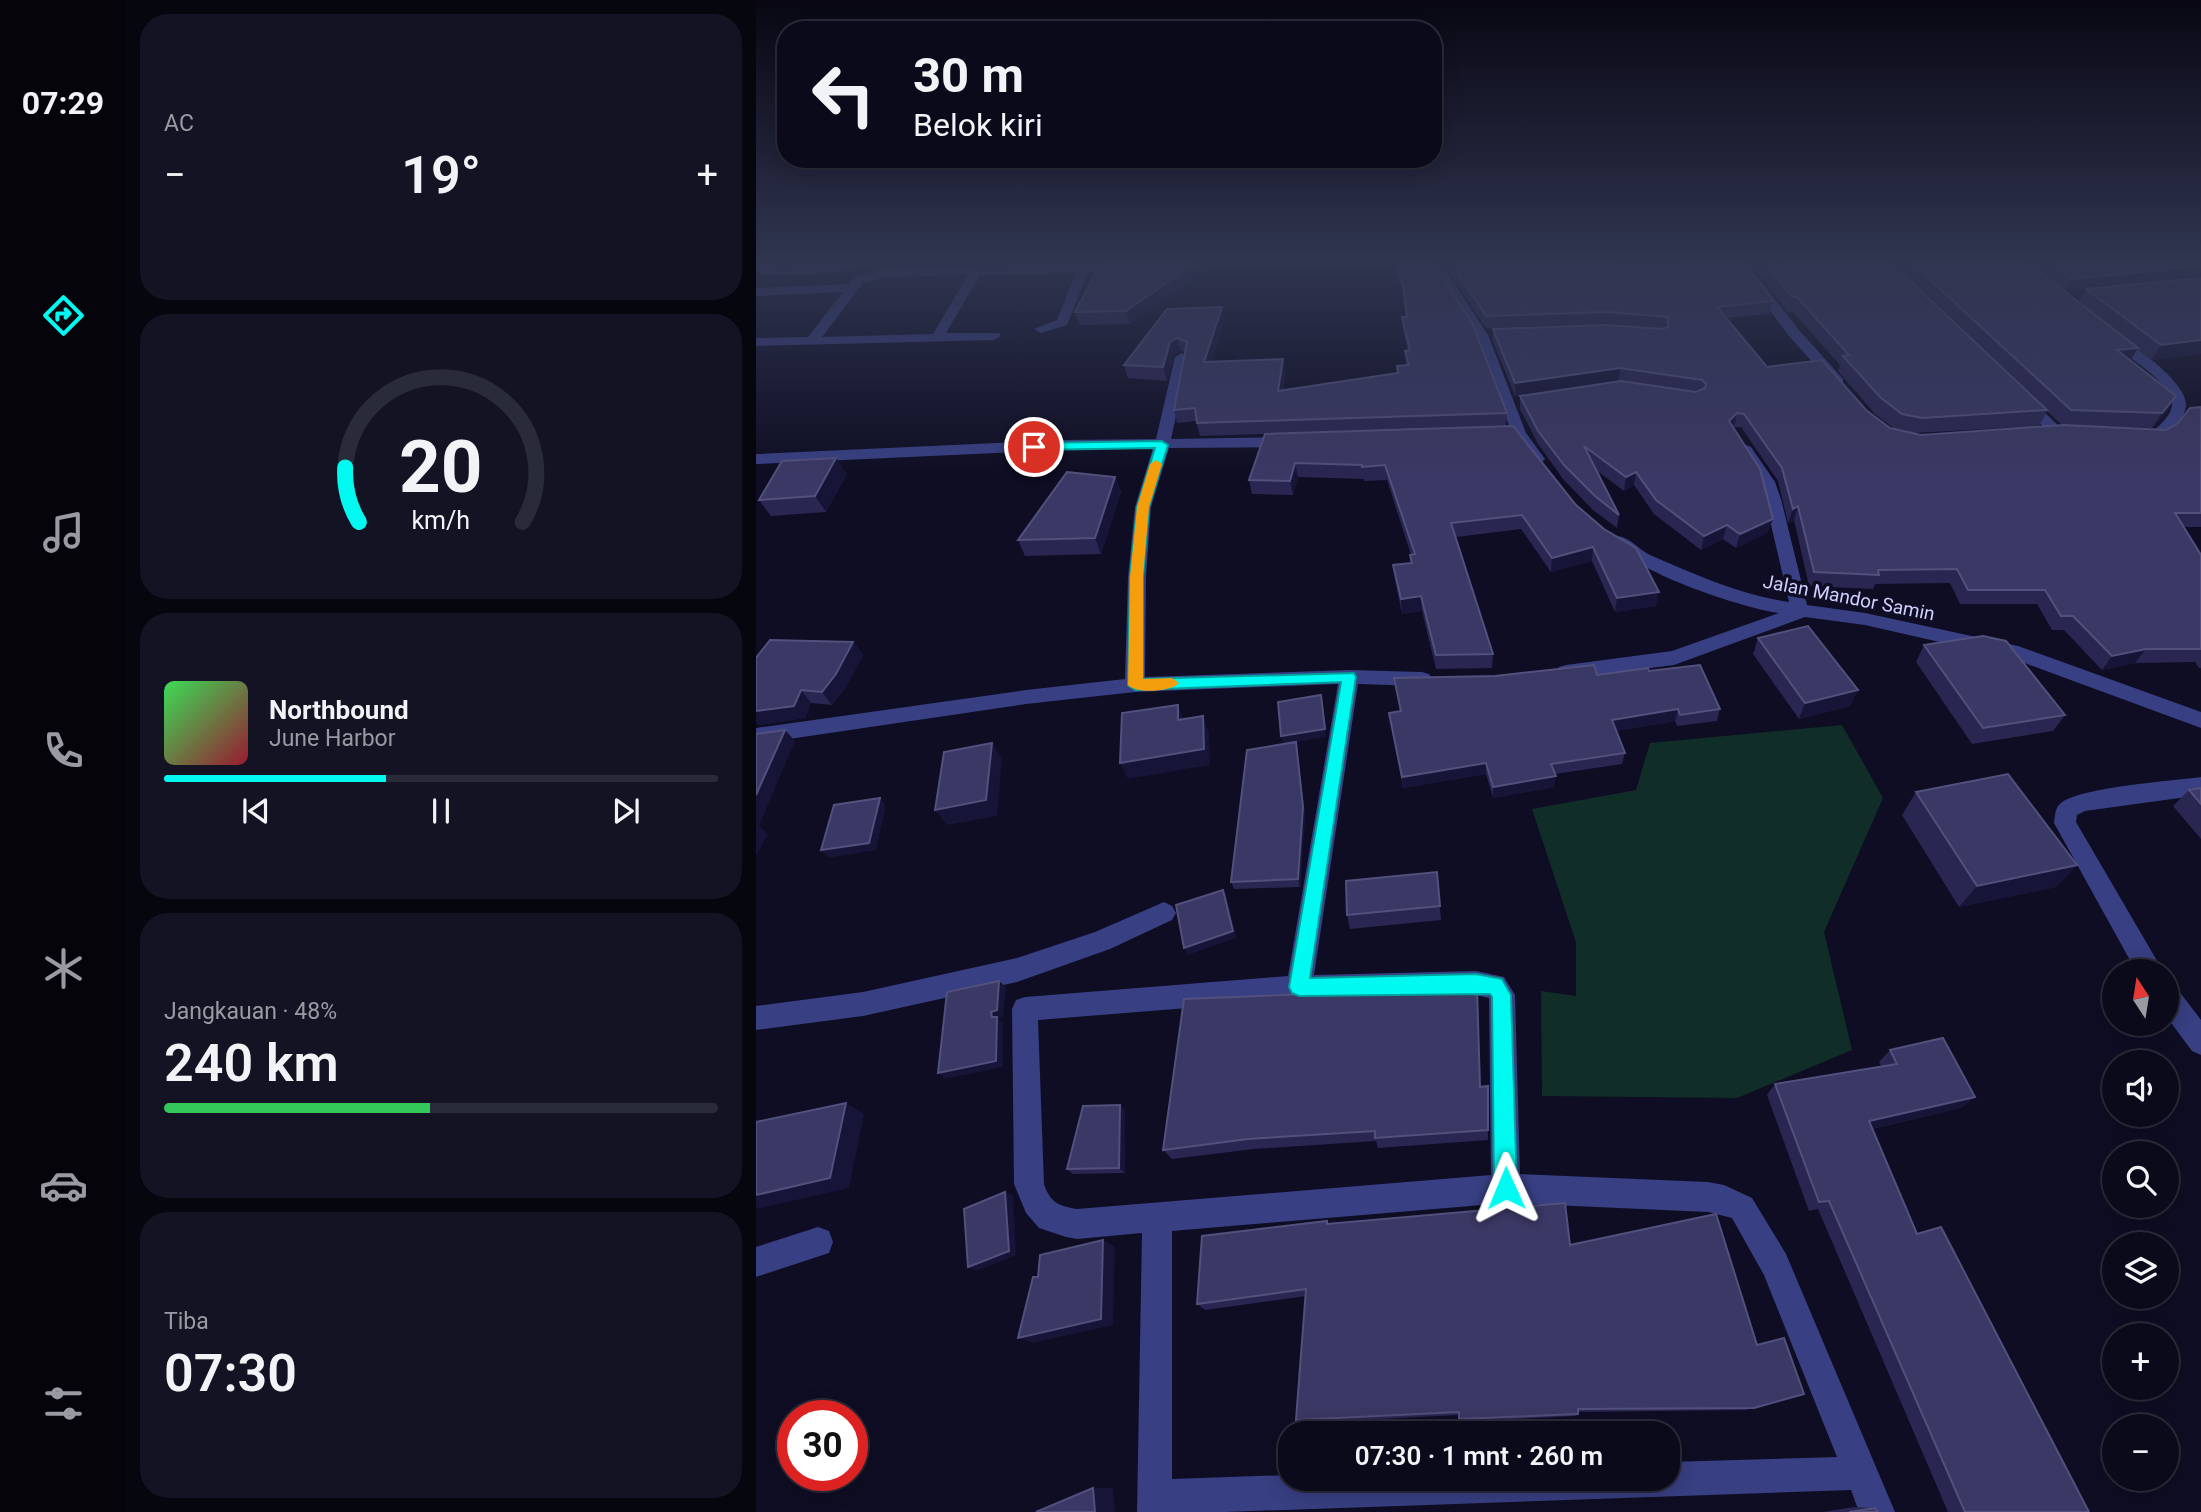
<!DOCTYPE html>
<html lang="id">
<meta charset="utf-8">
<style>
body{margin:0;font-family:Roboto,sans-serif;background:#131323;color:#f1f3f6;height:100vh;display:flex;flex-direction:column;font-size:26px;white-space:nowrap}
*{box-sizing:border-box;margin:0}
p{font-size:23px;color:#999aa2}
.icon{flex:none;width:38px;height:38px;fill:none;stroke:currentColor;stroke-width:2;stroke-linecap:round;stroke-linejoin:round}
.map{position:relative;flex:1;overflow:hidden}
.sheet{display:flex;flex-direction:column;gap:14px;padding:14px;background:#06060e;width:630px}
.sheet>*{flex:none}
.hud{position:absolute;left:21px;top:21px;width:665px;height:147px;border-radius:28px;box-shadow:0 4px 18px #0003,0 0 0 2px #2a2b39;background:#0a0a1a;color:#f1f3f6;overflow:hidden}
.needle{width:46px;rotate:348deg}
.buttons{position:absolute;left:1346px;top:959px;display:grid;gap:14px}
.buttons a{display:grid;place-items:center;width:77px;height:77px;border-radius:50%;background:#0a0a1a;box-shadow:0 4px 18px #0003,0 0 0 2px #2a2b39;font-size:35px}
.speed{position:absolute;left:21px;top:1400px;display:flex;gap:14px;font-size:35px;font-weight:700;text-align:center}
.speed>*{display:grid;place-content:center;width:91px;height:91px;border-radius:50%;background:#0a0a1a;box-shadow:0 4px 18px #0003,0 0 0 2px #2a2b39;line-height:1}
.speed .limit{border:10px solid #d22;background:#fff;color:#111}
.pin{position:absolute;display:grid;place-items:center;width:60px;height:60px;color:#fff;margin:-30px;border:4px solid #fff;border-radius:50%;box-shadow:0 2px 7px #0007}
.me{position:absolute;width:77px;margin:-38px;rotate:359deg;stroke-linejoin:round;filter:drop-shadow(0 0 5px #0008)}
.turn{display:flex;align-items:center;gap:24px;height:147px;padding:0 21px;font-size:32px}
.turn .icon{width:91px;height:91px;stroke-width:2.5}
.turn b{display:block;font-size:49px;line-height:60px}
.big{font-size:52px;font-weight:600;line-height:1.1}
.sheet .widget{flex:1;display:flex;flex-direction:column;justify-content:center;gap:10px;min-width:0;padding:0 24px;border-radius:28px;background:#131323}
.sheet .dial{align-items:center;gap:0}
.dial svg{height:182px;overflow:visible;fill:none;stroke:#2a2b39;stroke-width:7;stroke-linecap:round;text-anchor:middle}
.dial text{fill:#f1f3f6;stroke:none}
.song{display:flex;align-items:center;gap:21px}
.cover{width:84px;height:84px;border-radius:10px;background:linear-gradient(135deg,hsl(130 70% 55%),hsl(350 70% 35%))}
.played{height:7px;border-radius:4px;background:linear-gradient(90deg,#00faf1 40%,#2a2b39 40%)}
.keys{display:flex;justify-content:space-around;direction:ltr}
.heat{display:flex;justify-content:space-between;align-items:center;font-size:38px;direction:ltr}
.charge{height:10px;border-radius:5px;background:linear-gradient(90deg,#34c759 48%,#2a2b39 0)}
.trip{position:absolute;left:522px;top:1421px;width:402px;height:70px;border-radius:28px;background:#0a0a1a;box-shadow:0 4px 18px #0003,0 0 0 2px #2a2b39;font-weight:600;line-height:70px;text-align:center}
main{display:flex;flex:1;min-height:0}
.menu{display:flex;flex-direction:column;width:126px;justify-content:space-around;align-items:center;background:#04040a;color:#999aa2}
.menu .icon{width:49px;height:49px}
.menu .current{color:#00faf1}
.menu b{font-size:32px;color:#f1f3f6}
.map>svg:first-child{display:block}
.green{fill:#102d28}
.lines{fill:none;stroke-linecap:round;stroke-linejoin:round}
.minor{fill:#383f82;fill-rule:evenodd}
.wall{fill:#292651;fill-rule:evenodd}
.shaded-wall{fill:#161437}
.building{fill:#3a3864;stroke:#52507c;stroke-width:2}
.route{fill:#00faf1;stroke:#00a29d;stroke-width:2}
.slow{fill:#f59e0b}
.labels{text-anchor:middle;stroke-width:7;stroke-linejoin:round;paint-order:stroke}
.street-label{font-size:19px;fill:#cfd0ff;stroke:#0e0d23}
</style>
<main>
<nav class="menu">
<b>07:29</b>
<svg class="icon current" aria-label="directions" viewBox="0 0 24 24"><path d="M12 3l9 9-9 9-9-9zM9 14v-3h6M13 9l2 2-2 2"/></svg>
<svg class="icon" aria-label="music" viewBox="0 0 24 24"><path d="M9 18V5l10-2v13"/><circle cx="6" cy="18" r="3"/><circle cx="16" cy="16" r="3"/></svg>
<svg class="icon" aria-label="phone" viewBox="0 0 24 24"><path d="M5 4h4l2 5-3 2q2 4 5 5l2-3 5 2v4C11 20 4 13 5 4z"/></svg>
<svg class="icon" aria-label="climate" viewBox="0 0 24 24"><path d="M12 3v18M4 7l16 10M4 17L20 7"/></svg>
<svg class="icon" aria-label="car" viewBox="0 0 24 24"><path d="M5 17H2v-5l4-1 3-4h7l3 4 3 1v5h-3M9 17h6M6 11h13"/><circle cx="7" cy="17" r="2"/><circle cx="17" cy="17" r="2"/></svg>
<svg class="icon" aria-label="filters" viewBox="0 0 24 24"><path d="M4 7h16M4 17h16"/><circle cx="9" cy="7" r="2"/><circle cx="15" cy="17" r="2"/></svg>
</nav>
<section class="sheet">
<div class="widget"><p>AC</p>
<div class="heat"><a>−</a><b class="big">19°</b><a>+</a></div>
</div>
<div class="widget dial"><svg viewBox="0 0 100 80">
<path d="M14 69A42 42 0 1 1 86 69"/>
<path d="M14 69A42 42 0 0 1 8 45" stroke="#00faf1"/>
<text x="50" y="56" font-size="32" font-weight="700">20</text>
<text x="50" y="72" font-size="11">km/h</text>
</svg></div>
<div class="widget">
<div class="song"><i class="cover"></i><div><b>Northbound</b><p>June Harbor</p></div></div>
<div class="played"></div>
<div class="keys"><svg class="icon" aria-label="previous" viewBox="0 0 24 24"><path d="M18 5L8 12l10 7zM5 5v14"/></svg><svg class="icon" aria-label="pause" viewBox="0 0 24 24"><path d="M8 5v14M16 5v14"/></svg><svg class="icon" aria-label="next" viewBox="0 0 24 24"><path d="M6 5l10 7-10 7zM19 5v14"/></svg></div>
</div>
<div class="widget"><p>Jangkauan · 48%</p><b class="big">240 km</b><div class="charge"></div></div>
<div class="widget"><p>Tiba</p><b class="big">07:30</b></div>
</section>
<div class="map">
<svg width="1445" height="1512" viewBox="0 0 1445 1512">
<rect width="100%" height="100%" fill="#0e0d23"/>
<polygon class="green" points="1086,725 1127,798 1068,932 1096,1050 981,1098 786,1096 785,991 820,996 820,942 776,809 880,790 894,743"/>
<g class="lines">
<g class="minor">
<polygon points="7,263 19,263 16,267 100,263 81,273 6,275 0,271"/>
<path d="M397,263L391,267L332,272L311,325L285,333L278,329L301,320L320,273L224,275L190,333H243L245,336L238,340L0,346V338L52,337L87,292L0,296V288L93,284L99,277L127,269ZM212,275L177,334L66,337L107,283L128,277Z"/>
<polygon points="673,263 685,263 732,335 770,433 789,459 786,462 776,462 756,433 718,335"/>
<polygon points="998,263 1015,263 997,271 1043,330 1087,379 1087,385 1077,385 1033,336 984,270"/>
<path d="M1356,335C1375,341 1430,382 1430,404C1430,418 1415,430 1406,439H1381L1374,435L1381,431H1397C1405,424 1416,415 1416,404C1416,382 1368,354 1351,342L1349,339Z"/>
<path d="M426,353L433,357L415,439L533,437L541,442L533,447L413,448L395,507L390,577L389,677L593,670L666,672L673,674L676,679L673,684L666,686L602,684L558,975L720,971L748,977L759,995L764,1174L952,1182L968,1185L996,1198L1030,1254L1139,1512H1103L1095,1490L469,1512H381L386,1233L321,1239L310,1237L283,1228L270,1213L258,1184L256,1009L260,1000L269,997L532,976L582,684L379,692L270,704L0,744V728L270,690L369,679L372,577L379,507L397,448L305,450L0,464V454L305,440L400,439L419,357ZM720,995L733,998L735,1175L321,1209C302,1206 294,1202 288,1184L282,1020L543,999ZM750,1203L952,1212L976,1218L1008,1275L1081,1457L912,1462V1479H534V1475L416,1479V1231Z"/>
<polygon points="1267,396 1272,397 1306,429 1308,432 1306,435 1296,435 1262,403 1260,400"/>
<path d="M990,445L995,447L1019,482L1025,499L1051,605L1109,613L1262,646L1445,712V728L1258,659L1109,625L1049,617L918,665L810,679L803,677L800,672L803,667L810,665L916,651L1023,613C985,608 876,571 854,541L856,537C871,533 881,549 894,555C938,574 984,595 1033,602L1009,499L1003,482L982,450Z"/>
<path d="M1445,777V795L1329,811L1321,815L1320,822L1407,971H1380L1298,823C1299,816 1299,807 1305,803C1325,787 1416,781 1445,777Z"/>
<polygon points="408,902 416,906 420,913 416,920 354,949 261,982 107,1016 0,1030 0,1006 107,992 261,958 339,932"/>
<polygon points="1410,982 1419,986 1445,1020 1445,1055 1436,1051 1410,1016"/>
<polygon points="62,1227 73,1231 77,1242 73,1253 0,1277 0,1247"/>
</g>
</g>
<g class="wall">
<polygon points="638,263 677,263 751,413 750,426 444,436 440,421 421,423 418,410 429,352 425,351 418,355 411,381 372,378 368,365 466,307 468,320 456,361 530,372 527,390 641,373 641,366 650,366 649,351 652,351 647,330 646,317 650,317 647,292"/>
<path d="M687,263H919L911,267L869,269L1017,301L1013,314L971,318L1011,367L1110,410L1134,428L1140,430L1119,414L1082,371L1084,365L1037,312H1032L1001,272L1003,263H1445V354L1395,360L1381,349L1374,360L1420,396L1410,412L1396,428L1327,426L1410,430L1422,423L1445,407V527H1427L1445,555V668H1443L1439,662L1379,663L1346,670L1308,630H1296L1281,604H1204L1194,583L1119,584L1117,589L1053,586L1038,520L1032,523L1022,481L985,427H977L1012,532L980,548L967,539L945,550L898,514L878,485L868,491L840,470L863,515L861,528L837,510L807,479L782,444L764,409V396L864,382L759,396L737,341V329L849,324L730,328ZM1329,291L1323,303L1311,293ZM1291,411L1306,425L1165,435L1159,433L1283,426Z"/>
<polygon points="452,268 374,324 324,325 319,312"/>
<polygon points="757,426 900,606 859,612 836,561 795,572 765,529 700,537 737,654 736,668 680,669 666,611 646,614 639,580 637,565 654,563 654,555 655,555 631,480 608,481 608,479 542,477 537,495 496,494 493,480 509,434"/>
<polygon points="91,474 70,512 15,516 3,500"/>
<polygon points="359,477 365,492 345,554 269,556 262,540"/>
<polygon points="1002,638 1102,690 1094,706 1043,719 997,654"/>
<polygon points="97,642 107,655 90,687 76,705 55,703 49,718 3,725"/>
<polygon points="1168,645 1309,715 1297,731 1216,744 1160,662"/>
<polygon points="893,671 964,709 961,721 921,726 919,721 860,731 869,753 866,764 799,774 798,787 737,798 730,774 647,788 633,713 644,711 638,678 841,675"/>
<polygon points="541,750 549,815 544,887 478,889 475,882"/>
<polygon points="1445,788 1445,839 1417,806 1433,790"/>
<polygon points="1160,792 1321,865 1300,887 1203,907 1146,815"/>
<polygon points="681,872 685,920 594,929 591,915"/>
<polygon points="1134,1050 1219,1097 1205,1108 1116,1129 1161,1234 1333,1512 1192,1512 1062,1209 1053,1211 1011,1095 1019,1084 1125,1066 1123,1062"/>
<polygon points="732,1086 732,1140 622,1148 620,1141 498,1149 416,1159 407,1150 724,1087"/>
<polygon points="369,1110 369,1173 317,1174 311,1169"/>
<polygon points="572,1224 814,1245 1001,1345 1048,1394 989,1410 822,1412 822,1414 819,1416 704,1422 703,1415 546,1423 540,1420 550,1296 449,1310 441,1304"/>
<polygon points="1098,1507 1119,1508 1122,1512 1067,1512"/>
</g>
<g class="shaded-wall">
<polygon points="439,263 451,263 452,268 374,324 370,311"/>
<polygon points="912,263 919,263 911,267"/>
<polygon points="1445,266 1445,279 1330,289 1329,291 1308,293 1315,279"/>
<polygon points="466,307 468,320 451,375 448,362"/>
<polygon points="421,338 425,351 418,355 411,381 407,367 414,342"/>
<polygon points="1445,340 1445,354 1395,360 1405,345"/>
<polygon points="1382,348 1373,363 1361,350"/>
<polygon points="527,359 530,372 525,404 522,391"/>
<polygon points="864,368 863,381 759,396 759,383"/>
<polygon points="1420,396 1410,412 1396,428 1406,413"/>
<polygon points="981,413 978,427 970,434 973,421"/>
<polygon points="80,458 91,474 70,512 59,496"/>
<polygon points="539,463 542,477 537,495 534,481"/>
<polygon points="880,472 878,485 868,491 870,477"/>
<polygon points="359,477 365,492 345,554 339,538"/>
<polygon points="1042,506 1038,520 1032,523 1037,509"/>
<polygon points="1017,519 1012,532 980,548 984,534"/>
<polygon points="971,525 967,539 945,550 948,536"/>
<polygon points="837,547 836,561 795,572 796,558"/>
<polygon points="903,592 900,606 859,612 861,598"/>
<polygon points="665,596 666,611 646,614 645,599"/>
<polygon points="97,642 107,655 90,687 76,705 66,692"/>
<polygon points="1390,649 1379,663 1346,670 1356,656"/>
<polygon points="45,690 55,703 49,718 3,725 0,722 0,711"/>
<polygon points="1102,690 1094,706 1043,719 1049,703"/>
<polygon points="565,695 570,737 527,744 525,736"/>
<polygon points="422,705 428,721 422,720"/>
<polygon points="922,709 919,721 854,732 856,720"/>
<polygon points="447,716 453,732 454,765 372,779 364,763"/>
<polygon points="29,730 39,741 3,826 12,834 0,856 0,795"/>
<polygon points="540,742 541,750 549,815 544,887 542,879"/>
<polygon points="236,743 246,759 241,816 191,825 179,810"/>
<polygon points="730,763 730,774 647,788 646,777"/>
<polygon points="800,776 798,787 737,798 737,787"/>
<polygon points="124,798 130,806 120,850 73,858 65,850"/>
<polygon points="1321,865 1300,887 1203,907 1221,886"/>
<polygon points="467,890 471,898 480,938 432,955 428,948"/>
<polygon points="243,981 250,987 247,1017 242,1018 247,1023 247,1067 189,1079 182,1073 235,1012"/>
<polygon points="1219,1097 1205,1108 1102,1132 1113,1121"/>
<polygon points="90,1103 108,1114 93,1188 0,1209 0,1195"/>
<polygon points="364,1105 369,1110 369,1173 363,1168"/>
<polygon points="249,1192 257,1196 260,1255 221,1271 212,1267"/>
<polygon points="347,1240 359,1247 357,1325 277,1343 262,1338"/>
<polygon points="337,1488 357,1488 359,1512 339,1512"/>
</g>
<g class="building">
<polygon points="345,263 439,263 370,311 319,312"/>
<polygon points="641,263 677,263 716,323 751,413 441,423 439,408 418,410 431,342 421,338 414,342 407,367 368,365 411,309 466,307 448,362 527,359 522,391 642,373 641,366 653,365 649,351 654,350 646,317 651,317 646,280"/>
<polygon points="695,263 862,263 869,269 908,268 925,263 989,263 1017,301 961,307 1011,367 1066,360 1110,410 1134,428 1165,435 1308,425 1410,430 1422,423 1434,408 1445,407 1445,513 1419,513 1445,555 1445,649 1390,649 1356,656 1317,616 1305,616 1289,590 1212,590 1201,569 1122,570 1123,575 1058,572 1042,506 1037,509 1026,468 988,414 981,413 973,421 1004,469 1017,519 984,534 971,525 948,536 900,500 880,472 870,477 828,446 863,515 839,496 808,465 782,431 764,396 865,381 940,392 949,388 950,384 946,380 864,368 759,383 737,329 850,325 906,329 912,327 912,317 851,312 730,316"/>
<polygon points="1009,263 1135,263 1291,410 1166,418 1146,414 1125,398 1087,356 1093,355 1041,297 1036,297"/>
<polygon points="1156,263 1272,263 1382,348 1361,350 1420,396 1406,413 1315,410"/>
<polygon points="1295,263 1445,263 1445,266 1315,279"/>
<polygon points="1445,278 1445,340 1405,345 1330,289"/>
<polygon points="757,426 820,505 848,529 880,548 903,592 861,598 837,547 796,558 766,515 695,523 737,654 680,655 665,596 645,599 637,565 656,563 654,555 659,554 629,465 606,467 606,465 539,463 534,481 493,480 509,434"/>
<polygon points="80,458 59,496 3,500 26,461"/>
<polygon points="311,472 359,477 339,538 262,540"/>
<polygon points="1052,626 1102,690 1049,703 1002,638"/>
<polygon points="1227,636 1250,641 1309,715 1227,728 1168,645"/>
<polygon points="14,640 97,642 80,674 66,692 45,690 38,706 0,711 0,658"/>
<polygon points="838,665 841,675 892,668 893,671 944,665 964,709 924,715 922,709 856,720 869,753 795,764 800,776 737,787 730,763 646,777 633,713 645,711 638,678 739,676"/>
<polygon points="565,695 569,729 525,736 522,702"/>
<polygon points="422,705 422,720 447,716 448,749 364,763 366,713"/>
<polygon points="29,730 0,795 0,734"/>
<polygon points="540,742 547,807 542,879 475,882 491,750"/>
<polygon points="236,743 230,800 179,810 188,752"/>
<polygon points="1252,774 1321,865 1221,886 1160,792"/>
<polygon points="1445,788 1445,804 1433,790"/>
<polygon points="124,798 113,843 65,850 78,805"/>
<polygon points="681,872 684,906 591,915 590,881"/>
<polygon points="467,890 477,931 428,948 420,905"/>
<polygon points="243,981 241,1010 235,1012 236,1017 241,1017 240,1061 182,1073 191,992"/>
<polygon points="721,987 724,1087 732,1086 732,1130 619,1138 619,1131 492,1139 407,1150 428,999"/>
<polygon points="1187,1038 1219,1097 1113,1121 1161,1234 1185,1227 1333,1512 1209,1512 1073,1201 1063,1202 1019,1084 1141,1064 1134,1050"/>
<polygon points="90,1103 74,1178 0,1195 0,1122"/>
<polygon points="364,1105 363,1168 311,1169 327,1106"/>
<polygon points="249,1192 253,1251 212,1267 208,1209"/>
<polygon points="809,1203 814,1245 960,1214 1001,1345 1028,1338 1048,1394 998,1408 822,1409 822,1414 703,1419 703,1412 540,1420 550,1289 441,1304 446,1236 571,1221 571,1224"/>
<polygon points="347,1240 345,1319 262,1338 277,1277 282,1277 284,1255"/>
<polygon points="337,1488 339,1512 280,1512"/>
<polygon points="1119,1508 1122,1512 1093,1512"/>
</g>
<linearGradient id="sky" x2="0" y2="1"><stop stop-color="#080713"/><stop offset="0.55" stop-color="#303550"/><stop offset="1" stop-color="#303550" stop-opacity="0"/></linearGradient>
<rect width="1445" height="475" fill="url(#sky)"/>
<polygon class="route" points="406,441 412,445 393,507 387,577 387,679 598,673 600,677 554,978 720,974 746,979 755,995 761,1188 757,1196 750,1199 742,1196 738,1188 736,997 734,994 543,996 536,993 533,987 585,682 379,690 372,685 374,577 381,507 399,448 278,450 272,447 278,443"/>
<path class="slow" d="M400,460L406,464L393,507L387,577V679L416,678L423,683C415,692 380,694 372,685L374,577L381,507L394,464Z"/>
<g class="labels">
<g class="street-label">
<text transform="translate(1093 597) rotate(11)" y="7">Jalan Mandor Samin</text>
</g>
</g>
</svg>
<div class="buttons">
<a><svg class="needle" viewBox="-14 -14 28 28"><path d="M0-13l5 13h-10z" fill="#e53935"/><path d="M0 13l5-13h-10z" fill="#999aa2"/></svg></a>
<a><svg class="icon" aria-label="sound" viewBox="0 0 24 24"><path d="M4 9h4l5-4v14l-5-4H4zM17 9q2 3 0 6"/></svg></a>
<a><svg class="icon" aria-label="search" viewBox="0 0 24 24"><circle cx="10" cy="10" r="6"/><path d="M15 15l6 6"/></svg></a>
<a><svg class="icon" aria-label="layers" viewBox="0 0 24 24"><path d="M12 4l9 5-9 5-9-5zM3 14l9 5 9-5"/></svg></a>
<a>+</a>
<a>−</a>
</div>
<div class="speed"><div class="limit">30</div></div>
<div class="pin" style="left:278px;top:447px;background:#d93025"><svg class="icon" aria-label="arrive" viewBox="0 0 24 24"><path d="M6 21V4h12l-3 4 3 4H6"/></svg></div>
<svg class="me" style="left:750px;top:1188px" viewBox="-20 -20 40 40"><path d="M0-17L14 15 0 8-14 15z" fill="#00faf1" stroke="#fff" stroke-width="4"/></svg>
<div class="trip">07:30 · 1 mnt · 260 m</div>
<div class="hud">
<div class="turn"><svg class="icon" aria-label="left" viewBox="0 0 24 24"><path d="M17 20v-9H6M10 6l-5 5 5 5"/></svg><div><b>30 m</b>Belok kiri</div></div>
</div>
</div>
</main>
